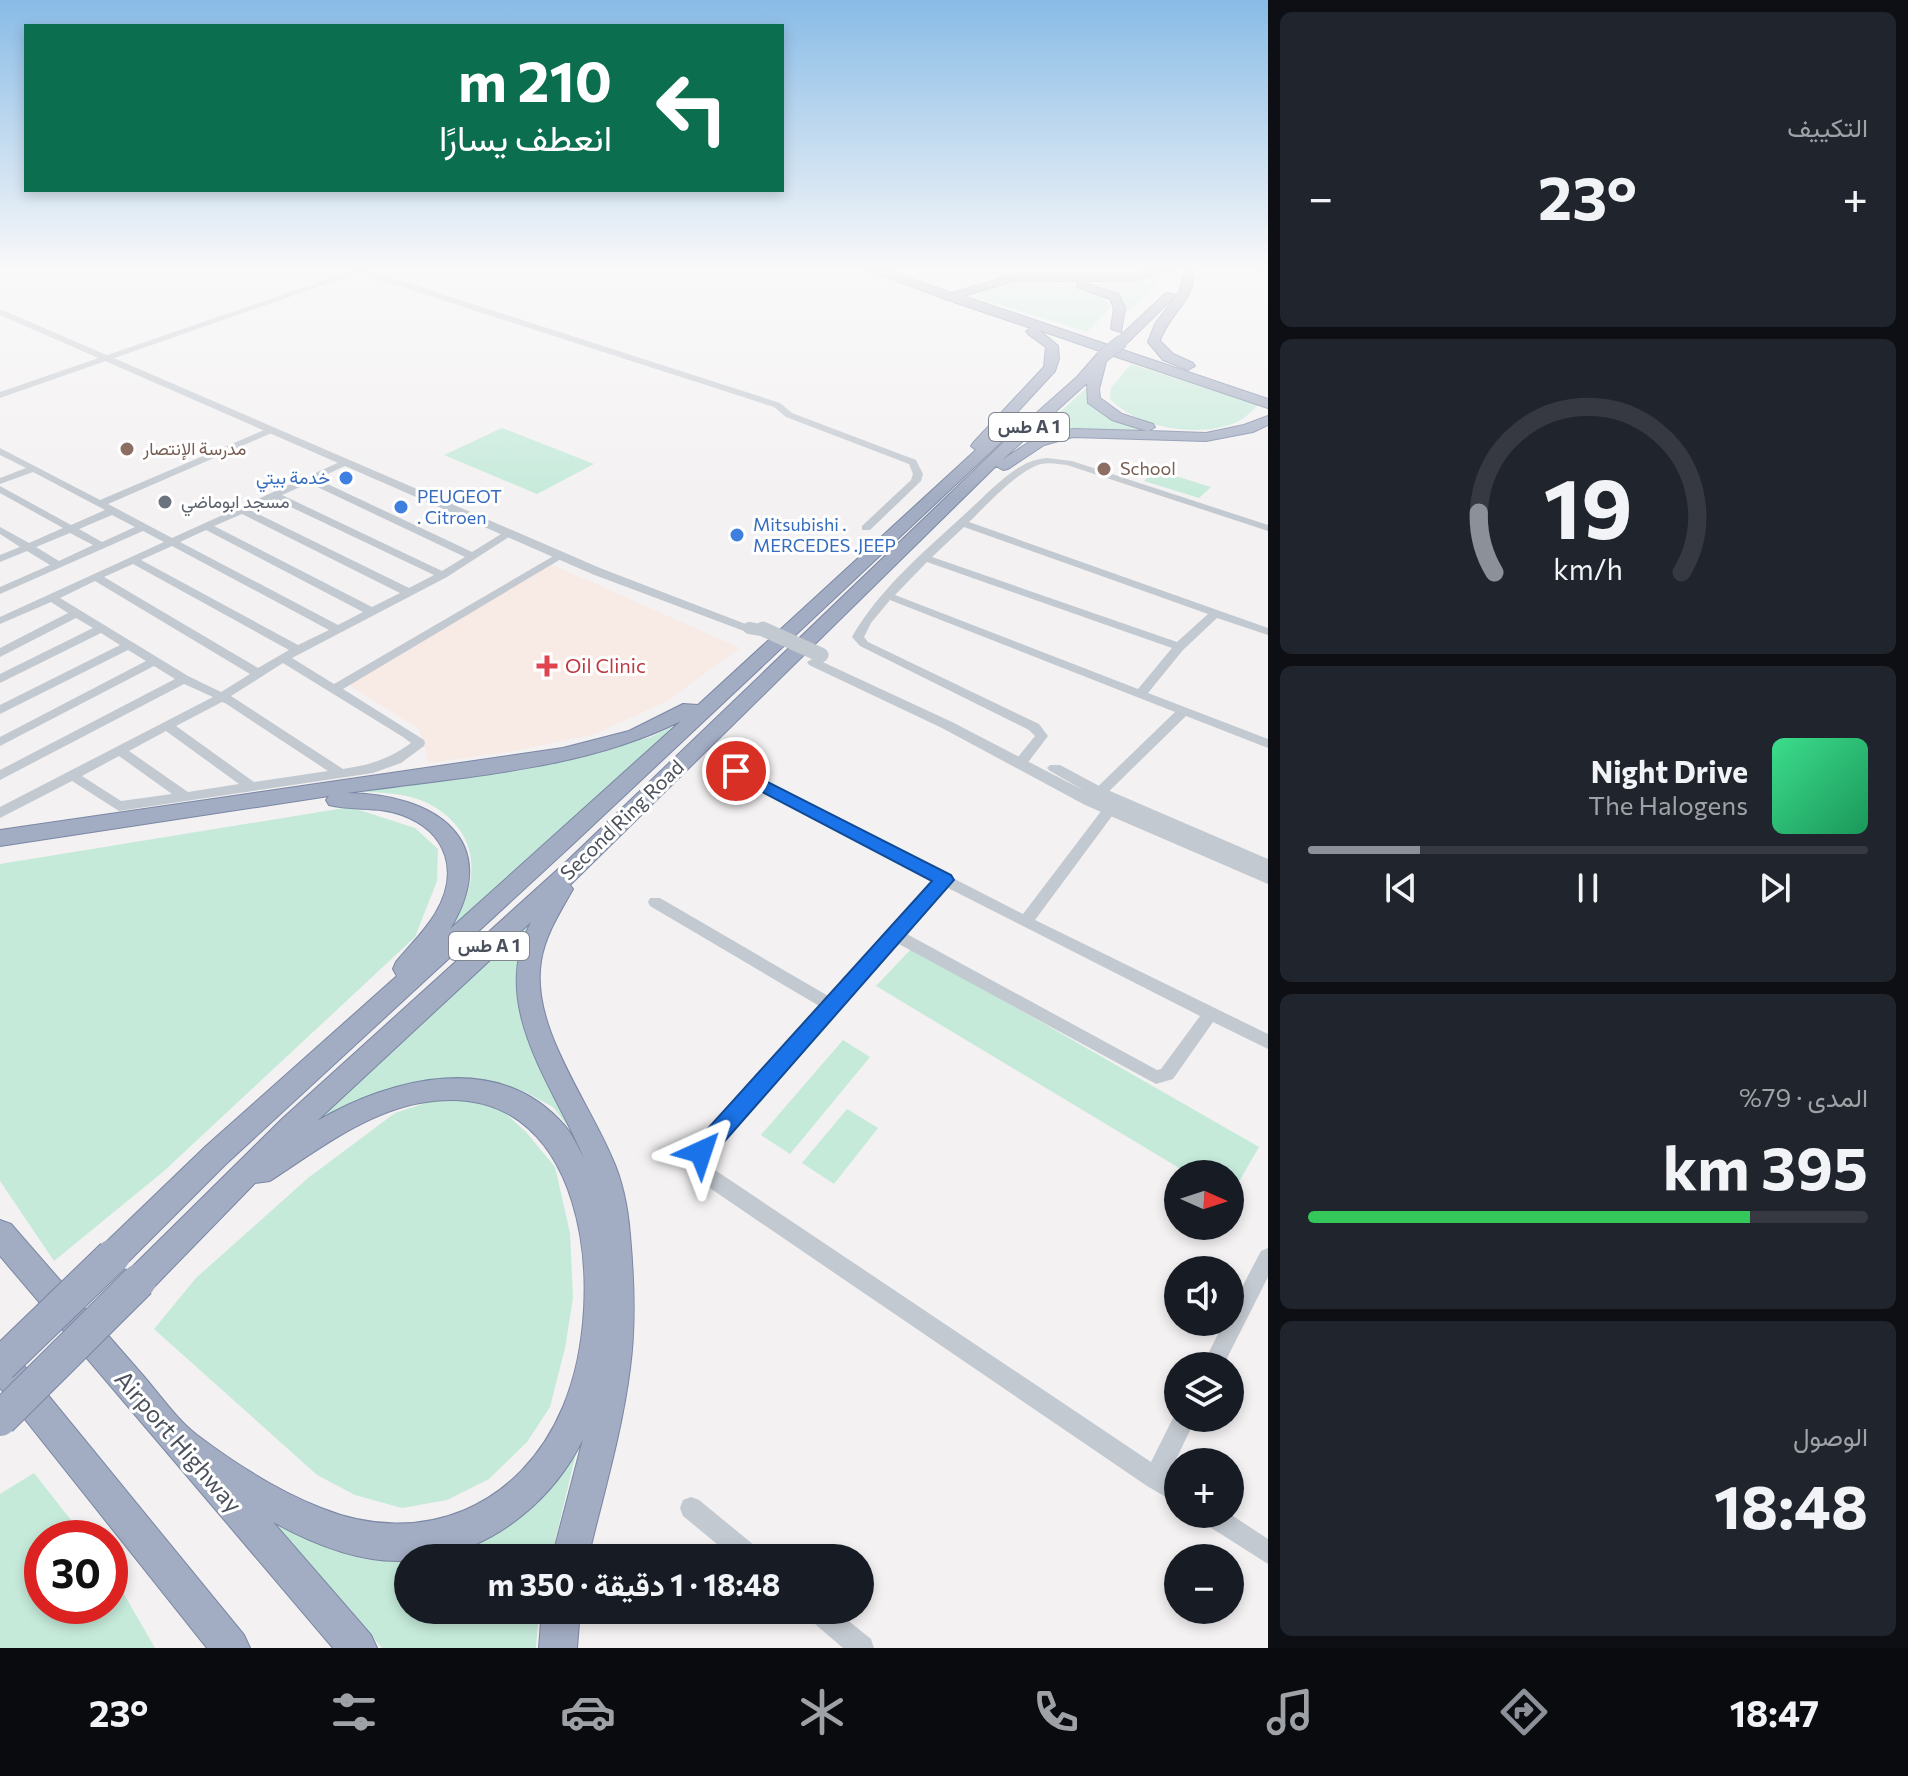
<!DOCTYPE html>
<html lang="ar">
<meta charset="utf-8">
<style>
body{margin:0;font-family:Commissioner,Vazirmatn,sans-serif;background:#20242c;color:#f1f3f6;direction:rtl;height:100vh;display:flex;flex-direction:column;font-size:30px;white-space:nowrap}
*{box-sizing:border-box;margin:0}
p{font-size:26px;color:#9ea1a6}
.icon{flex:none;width:44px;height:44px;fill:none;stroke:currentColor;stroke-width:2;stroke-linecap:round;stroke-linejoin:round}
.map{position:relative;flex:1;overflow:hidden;direction:ltr}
.panel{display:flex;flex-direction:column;gap:12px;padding:12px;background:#0d0f14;width:640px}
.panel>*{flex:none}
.banner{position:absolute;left:24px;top:24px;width:760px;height:168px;border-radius:0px;box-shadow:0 4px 12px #0003;direction:rtl;background:#0b6e4f;color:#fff;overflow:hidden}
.needle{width:52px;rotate:93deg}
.fabs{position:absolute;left:1164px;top:1160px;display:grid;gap:16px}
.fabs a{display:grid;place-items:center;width:80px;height:80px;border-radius:50%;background:#171b24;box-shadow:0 4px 12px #0003;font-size:40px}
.speed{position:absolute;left:24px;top:1520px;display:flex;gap:16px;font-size:40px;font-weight:700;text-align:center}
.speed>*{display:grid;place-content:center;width:104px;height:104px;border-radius:50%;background:#171b24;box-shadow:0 4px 12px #0003;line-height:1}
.speed .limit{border:12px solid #d22;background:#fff;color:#111}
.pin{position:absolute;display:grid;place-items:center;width:68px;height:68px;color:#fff;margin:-34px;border:4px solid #fff;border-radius:50%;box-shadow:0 2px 8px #0007}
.me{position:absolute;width:88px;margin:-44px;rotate:42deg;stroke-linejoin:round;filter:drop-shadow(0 0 6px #0008)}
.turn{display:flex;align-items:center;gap:28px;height:168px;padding:0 40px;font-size:36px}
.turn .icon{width:104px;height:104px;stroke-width:2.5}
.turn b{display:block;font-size:56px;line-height:68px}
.big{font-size:60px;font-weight:700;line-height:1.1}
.panel .tile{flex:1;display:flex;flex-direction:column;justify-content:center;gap:12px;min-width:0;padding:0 28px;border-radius:12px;background:#20242c}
.panel .dial{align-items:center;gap:0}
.dial svg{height:208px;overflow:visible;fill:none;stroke:#363941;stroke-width:7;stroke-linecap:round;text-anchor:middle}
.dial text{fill:#f1f3f6;stroke:none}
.song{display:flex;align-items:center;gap:24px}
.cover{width:96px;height:96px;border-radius:12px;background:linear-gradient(135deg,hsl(150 70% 55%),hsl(150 70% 35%))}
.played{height:8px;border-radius:4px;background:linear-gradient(90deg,#8c9099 20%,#363941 20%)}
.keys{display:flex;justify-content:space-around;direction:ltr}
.heat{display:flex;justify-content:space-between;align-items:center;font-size:44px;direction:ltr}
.charge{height:12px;border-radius:6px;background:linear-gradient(90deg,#34c759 79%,#363941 0)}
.trip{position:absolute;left:394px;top:1544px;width:480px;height:80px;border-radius:40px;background:#171b24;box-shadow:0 4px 12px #0003;font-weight:700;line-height:80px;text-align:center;direction:rtl}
.menu{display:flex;height:128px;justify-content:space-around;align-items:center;background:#090b0e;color:#9ea1a6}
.menu .icon{width:56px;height:56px}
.menu .active{color:#8c9099}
.menu b{font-size:36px;color:#f1f3f6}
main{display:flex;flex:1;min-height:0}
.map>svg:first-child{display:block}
.medical{fill:#f8eae5}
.green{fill:#c5eada}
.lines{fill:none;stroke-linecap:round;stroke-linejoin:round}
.trunk-casing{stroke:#7a87a5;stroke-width:2}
.minor{fill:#c3c9d0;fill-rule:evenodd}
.tertiary{fill:#c3c9d0;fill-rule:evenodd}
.trunk{fill:#a2acc2;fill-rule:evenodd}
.trunk-bridge-far1-casing{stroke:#7a87a5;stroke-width:14;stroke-linecap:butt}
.trunk-bridge-casing{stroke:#7a87a5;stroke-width:36;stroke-linecap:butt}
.tertiary-bridge-far1{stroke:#c3c9d0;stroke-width:12}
.tertiary-bridge{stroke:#c3c9d0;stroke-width:15}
.trunk-bridge-far1{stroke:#a2acc2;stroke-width:13}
.trunk-bridge{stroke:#a2acc2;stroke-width:34}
.route{fill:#1a73e8;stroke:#114b97;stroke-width:2}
.education-dot{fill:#8d6e63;stroke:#fff;stroke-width:3}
.shop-dot{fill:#3f7fe0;stroke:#fff;stroke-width:3}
.worship-dot{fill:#6b7280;stroke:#fff;stroke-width:3}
.health-dot{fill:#e0444e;stroke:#fff;stroke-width:3}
.labels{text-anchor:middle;stroke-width:6;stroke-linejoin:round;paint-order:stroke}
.shield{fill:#fff;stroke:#81858d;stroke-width:2}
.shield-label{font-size:18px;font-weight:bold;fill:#4b515c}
.far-education-label{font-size:18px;fill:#785e54;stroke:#fff;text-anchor:start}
.far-shop-label{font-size:18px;fill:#366cbe;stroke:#fff;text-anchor:start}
.far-worship-label{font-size:18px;fill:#5b616d;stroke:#fff;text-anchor:start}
.health-label{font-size:20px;fill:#be3a42;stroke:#fff;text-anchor:start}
.street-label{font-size:20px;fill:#4b515c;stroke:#fff}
.near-street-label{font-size:24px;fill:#4b515c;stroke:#fff}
</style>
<main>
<section class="panel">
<div class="tile"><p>التكييف</p>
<div class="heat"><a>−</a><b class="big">23°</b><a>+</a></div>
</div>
<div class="tile dial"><svg viewBox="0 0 100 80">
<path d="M14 69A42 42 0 1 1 86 69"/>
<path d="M14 69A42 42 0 0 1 8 46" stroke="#8c9099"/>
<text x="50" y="56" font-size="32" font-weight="700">19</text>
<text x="50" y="72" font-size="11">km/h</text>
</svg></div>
<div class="tile">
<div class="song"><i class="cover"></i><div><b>Night Drive</b><p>The Halogens</p></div></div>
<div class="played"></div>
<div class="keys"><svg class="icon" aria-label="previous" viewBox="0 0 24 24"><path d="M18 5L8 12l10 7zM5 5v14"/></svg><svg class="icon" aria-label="pause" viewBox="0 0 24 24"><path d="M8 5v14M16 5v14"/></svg><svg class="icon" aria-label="next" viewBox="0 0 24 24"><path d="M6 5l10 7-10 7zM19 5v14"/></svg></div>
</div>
<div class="tile"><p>المدى · 79%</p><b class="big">395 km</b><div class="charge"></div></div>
<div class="tile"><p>الوصول</p><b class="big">18:48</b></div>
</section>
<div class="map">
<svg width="1268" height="1648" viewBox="0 0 1268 1648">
<rect width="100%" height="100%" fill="#f3f1f1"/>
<polygon class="medical" points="548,563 740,648 667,701 595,734 514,751 429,763 419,729 349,685"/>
<g class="green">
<polygon points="1174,269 1126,314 1121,300 1098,288 1076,282 1043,278 1133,280"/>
<path d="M1023,282C1044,281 1103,285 1110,308L1087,332L975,297L985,290Z"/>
<path d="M1131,364L1258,405C1252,411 1246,417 1239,421C1201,439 1139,429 1110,399L1111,388Z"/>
<polygon points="1090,385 1090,398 1149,431 1187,436 1083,431 1035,442 1030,439"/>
<polygon points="502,428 594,464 537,494 444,455"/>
<polygon points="1156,470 1211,487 1199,498 1144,481"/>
<path d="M681,722L440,942C477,898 490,838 431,805C407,791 374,793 346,791L572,756L651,737Z"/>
<polygon points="350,807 415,828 438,849 437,881 415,937 164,1171 54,1261 0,1181 0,864"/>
<polygon points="547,903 523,957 573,1133 553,1107 525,1092 494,1082 445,1079 303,1135"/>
<polygon points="912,948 1259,1147 1230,1197 1230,1174 1189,1174 876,986"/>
<polygon points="843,1040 870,1057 790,1154 761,1135"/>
<polygon points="435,1100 473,1100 504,1112 526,1132 555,1167 570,1233 573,1298 565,1348 550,1407 527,1442 489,1479 447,1500 402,1508 355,1495 317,1475 154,1329 196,1278 308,1178 395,1113"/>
<polygon points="847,1109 878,1128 834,1184 802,1163"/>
<polygon points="577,1449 551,1558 408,1558 408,1610 539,1610 536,1648 382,1648 268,1517 414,1557 452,1553 492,1535"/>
<polygon points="34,1473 85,1538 42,1538 42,1606 110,1606 110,1570 155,1648 0,1648 0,1494"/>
</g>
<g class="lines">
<g class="trunk-casing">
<g id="trunk">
<path d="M866,269H881L952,293L1013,275H1133L1156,269H1173L1133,281H1014L963,296L1268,399V408L1108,354L1099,389L1100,398L1122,414L1153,424L1155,427L1149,431L1206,433L1244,425L1268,416V425L1253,432L1206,441L1073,437L1044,445L1008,469L1003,470L996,466L570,885L573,889C560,912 545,935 541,961C530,1026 588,1100 612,1158C623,1182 628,1209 630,1235C634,1279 636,1324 630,1368C622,1432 603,1495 588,1558H552L583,1439C555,1497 499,1545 435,1557C427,1559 418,1556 410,1558C407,1559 404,1561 401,1561C357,1562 311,1543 273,1522L371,1635L377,1648H333L0,1256V1220L11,1224C54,1273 97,1323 140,1372C158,1392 176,1419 197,1435C234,1463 278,1491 321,1508C421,1549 521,1507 563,1407C610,1296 588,1071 420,1103C365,1113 316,1151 270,1181L255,1183L150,1291L139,1296L128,1291L124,1281L128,1271L283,1118L566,862L1007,439L1077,377L1098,353L1103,352L1039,330L1058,346L1059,359L1055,371L996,435L1003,439L1001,442L573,844L226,1164L124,1266L113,1270L102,1266L98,1256L102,1246L206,1146L397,976L393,969L396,962C409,946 424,932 435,914C460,873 448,832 402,815C379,806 353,811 329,805L326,800L329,796L0,846V830L563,748L629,731L683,704L698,705L976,450L971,446L973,443L1044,367L1046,347L1028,334L1026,331L1031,328L945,299ZM1087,383L1088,403L1112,420L1147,431L1073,429L1034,439L1002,460ZM681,721L450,929C505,839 433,794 347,793C457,777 581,771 681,721ZM531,922C488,1005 552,1083 584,1158C578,1148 573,1135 565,1126C500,1050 392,1077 317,1121Z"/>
<path d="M1185,272H1193C1198,297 1166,317 1160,341L1173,354L1193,363L1195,366L1188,370L1163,360L1148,342L1155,324L1179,292Z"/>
<polygon points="1081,282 1118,294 1125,308 1121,332 1111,329 1114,308 1110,299 1077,287 1077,283"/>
<polygon points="1166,293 1176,295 1126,344 1118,344 1118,338"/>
<polygon points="0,1346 12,1351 244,1635 250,1648 207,1648 0,1388"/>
<polygon points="542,1610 580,1610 577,1648 539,1648"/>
</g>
</g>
<g class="minor">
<polygon points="349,269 364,269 780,403 792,413 916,460 923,474 921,481 870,530 862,530 862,526 911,480 913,474 909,464 786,417 774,407 358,273 0,398 0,392 351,271"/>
<polygon points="606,269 616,269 620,271 616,273"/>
<path d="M271,427L276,430L274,432L108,504L172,538L344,460L347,461V465L317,479L472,552L506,531L510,530L515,533L447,577L292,658L334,684L557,554L561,553L566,556L343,689L424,740L425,743L424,746L401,763L373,773L119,811L72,781L0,818V807L213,697L184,684L0,780V770L175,679L154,666L0,746V737L146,661L128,650L0,714V705L120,645L101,633L0,683V674L93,628L76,618L0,657V648L68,613L51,602L0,624V617L164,542L143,531L0,594V587L50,565L27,551L0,562V555L20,547L0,534V527L29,543L63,528L0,493V486L71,525L105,510L33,472L0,484V478L26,468L0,455V448L100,500ZM309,483L465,557L442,571L282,495ZM274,499L434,575L409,588L250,510ZM242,514L400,593L372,607L214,526ZM112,515L135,527L102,542L79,529ZM206,530L363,612L338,625L180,542ZM70,533L93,545L59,561L36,547ZM172,546L329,630L298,645L141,560ZM133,564L289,650L258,668L104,577ZM95,581L250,674L221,692L188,676L60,598ZM283,663L403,737L411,743C389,759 370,765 343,769L231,696ZM222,702L225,703L328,771L254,782L176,726ZM166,731L239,784L188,792L129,751ZM119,756L172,794L121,801L82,776Z"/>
<path d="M1047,458L1072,461L1268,525V531L1067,465C1059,464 1049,462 1041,464C1017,471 987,505 969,522L1268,628V635L1217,618L1183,650L1148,693L1268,739V748L1186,716L1096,804H1086L1084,801L1086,798L1175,712L890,600L871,623L864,637L868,642L1039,724L1048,736L1026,765L1021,766L1014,762L1035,736L1029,730L860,646L852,637C879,589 926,550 966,513C983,498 999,480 1018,468C1027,462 1036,459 1047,458ZM964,527L1208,614L1177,642L932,557ZM927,562L1172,648L1138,689L895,595Z"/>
<path d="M736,767L1023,914L1105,806H1115L1117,809L1115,812L1035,920L1268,1034V1049L1213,1022L1173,1079L1156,1084L897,943L841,1006L840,1011L835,1013L709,1156L707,1162L715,1170L1151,1462L1177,1410L1178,1418H1196L1169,1474L1178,1480V1504L1147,1486L701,1182L688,1164L695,1146L821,1007L650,906L648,902L650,898H660L830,997L935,881L731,774L729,771ZM946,887L1200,1016L1161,1069L1157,1070L905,933Z"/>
<polygon points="1268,1248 1268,1277 1223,1366 1202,1366 1224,1322 1230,1322 1230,1310 1261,1251"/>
<polygon points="691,1497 699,1500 760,1550 764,1558 734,1558 683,1516 680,1508 683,1500"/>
<polygon points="1199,1514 1230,1514 1268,1539 1268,1564 1202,1522"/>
<polygon points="804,1610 835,1610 871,1639 874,1648 843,1648 808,1618"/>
</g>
<g class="tertiary">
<polygon points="1254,269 1268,269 1268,274 1255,271"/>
<polygon points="0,309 600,568 756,628 749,632 744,631 592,574 0,315"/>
<polygon points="814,658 952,722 1085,791 1050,771 1047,768 1050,765 1060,765 1103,788 1268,859 1268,884 1085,805 942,728 809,665 807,662"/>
</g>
<use href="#trunk" class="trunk"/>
<g class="trunk-bridge-far1-casing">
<polyline id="trunk-bridge-far1" points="1103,356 1122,341"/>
</g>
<g class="trunk-bridge-casing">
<g id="trunk-bridge">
<polyline points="0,1365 113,1256"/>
<polyline points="0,1419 139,1281"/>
</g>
</g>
<polyline class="tertiary-bridge-far1" points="749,628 767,631"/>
<polyline class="tertiary-bridge" points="763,629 821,655"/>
<use href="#trunk-bridge-far1" class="trunk-bridge-far1"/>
<use href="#trunk-bridge" class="trunk-bridge"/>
</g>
<linearGradient id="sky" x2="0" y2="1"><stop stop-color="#88bbe6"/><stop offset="0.54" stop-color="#faf9f9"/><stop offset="1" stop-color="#faf9f9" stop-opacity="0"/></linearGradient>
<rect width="1268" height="499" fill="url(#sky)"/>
<polygon class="route" points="736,766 951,875 954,880 709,1159 701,1162 693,1159 689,1152 693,1145 932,881 730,775 728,771"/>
<g class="education-dot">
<circle cx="127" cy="449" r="8"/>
<circle cx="1104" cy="469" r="8"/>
</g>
<g class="shop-dot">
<circle cx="346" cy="478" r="8"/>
<circle cx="401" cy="507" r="8"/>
<circle cx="737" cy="535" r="8"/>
</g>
<circle class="worship-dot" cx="165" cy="502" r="8"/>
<path class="health-dot" d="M543 654h8v8h8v8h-8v8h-8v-8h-8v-8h8z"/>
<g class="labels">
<g class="shield">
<rect x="989" y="413" width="80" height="28" rx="6"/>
<rect x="449" y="932" width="80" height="28" rx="6"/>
</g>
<g class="shield-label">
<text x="1029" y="433">طس A 1</text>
<text x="489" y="952">طس A 1</text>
</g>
<g class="far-education-label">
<text x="143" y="455">مدرسة الإنتصار</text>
<text x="1120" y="475">School</text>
</g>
<g class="far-shop-label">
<text x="330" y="484" text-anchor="end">خدمة بيتي</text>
<text x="417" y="503">PEUGEOT<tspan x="417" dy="21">. Citroen</tspan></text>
<text x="753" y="531">Mitsubishi .<tspan x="753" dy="21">MERCEDES .JEEP</tspan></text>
</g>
<g class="far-worship-label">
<text x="181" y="508">مسجد ابوماضي</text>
</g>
<g class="health-label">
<text x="565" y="673">Oil Clinic</text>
</g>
<g class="street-label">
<text transform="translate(622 820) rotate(-44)" y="7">Second Ring Road</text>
</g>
<g class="near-street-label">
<text transform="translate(178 1442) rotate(49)" y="8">Airport Highway</text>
</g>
</g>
</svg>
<div class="fabs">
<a><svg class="needle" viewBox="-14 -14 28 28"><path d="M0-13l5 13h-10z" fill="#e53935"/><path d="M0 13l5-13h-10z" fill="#9ea1a6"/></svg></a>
<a><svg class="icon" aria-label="sound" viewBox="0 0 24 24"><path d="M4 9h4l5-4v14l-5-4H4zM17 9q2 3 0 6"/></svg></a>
<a><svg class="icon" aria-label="layers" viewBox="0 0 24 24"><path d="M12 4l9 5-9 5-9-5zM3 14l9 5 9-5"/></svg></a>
<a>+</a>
<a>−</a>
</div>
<div class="speed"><div class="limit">30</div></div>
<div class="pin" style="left:736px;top:771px;background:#d93025"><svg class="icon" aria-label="arrive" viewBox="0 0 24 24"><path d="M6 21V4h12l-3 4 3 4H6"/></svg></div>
<svg class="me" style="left:701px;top:1152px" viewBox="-20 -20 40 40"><path d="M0-17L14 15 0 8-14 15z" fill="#1a73e8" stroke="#fff" stroke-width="4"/></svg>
<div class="trip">18:48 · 1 دقيقة · 350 m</div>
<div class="banner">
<div class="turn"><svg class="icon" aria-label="left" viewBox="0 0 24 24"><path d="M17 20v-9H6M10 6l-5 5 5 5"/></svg><div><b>210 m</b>انعطف يسارًا</div></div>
</div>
</div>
</main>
<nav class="menu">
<b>18:47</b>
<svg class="icon active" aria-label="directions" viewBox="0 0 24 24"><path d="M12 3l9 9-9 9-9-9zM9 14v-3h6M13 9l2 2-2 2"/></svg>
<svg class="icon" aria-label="music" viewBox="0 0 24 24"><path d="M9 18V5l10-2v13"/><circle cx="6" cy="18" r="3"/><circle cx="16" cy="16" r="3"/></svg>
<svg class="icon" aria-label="phone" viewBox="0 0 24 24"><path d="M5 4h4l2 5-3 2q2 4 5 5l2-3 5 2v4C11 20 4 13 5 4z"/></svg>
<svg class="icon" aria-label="climate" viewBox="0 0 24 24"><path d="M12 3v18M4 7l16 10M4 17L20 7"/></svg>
<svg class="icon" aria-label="car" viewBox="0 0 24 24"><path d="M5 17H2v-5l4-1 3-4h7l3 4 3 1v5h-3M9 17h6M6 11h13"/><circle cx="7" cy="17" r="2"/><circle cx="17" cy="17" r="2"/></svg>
<svg class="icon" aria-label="filters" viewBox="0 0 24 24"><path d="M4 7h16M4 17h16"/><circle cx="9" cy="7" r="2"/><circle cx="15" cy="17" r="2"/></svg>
<b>23°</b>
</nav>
